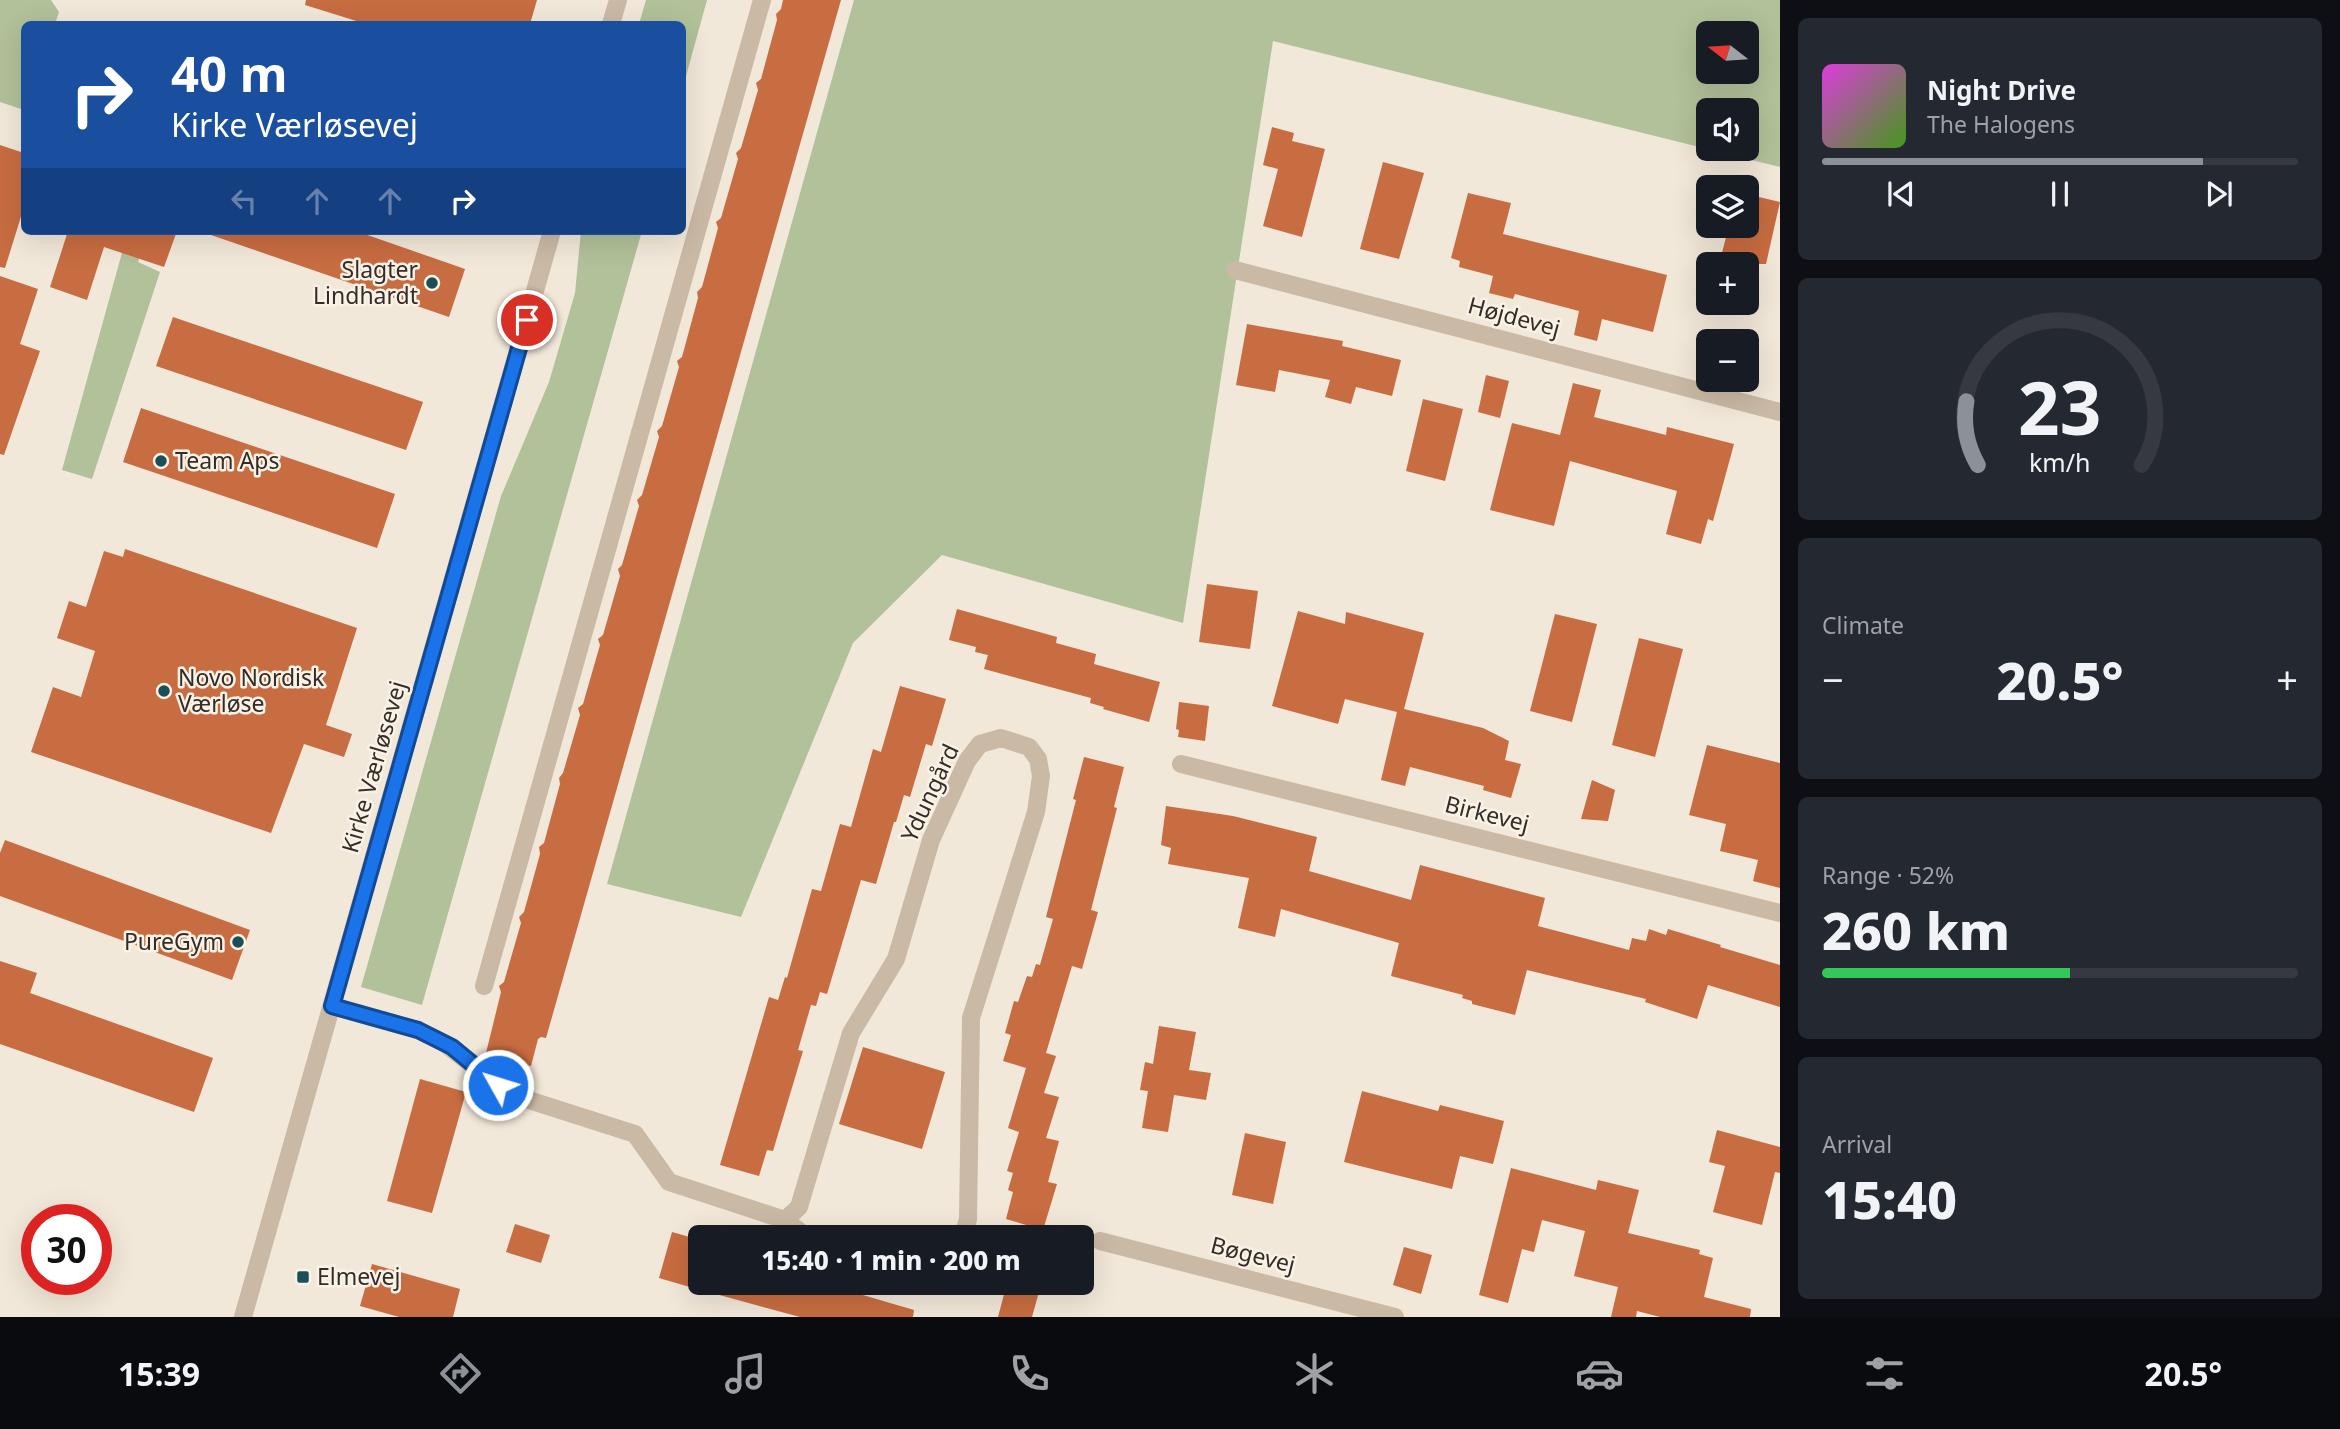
<!DOCTYPE html>
<meta charset="utf-8">
<style>
body{margin:0;font-family:"Noto Sans",sans-serif;background:#242831;color:#f1f3f6;height:100vh;display:flex;flex-direction:column;font-size:26px;white-space:nowrap}
*{box-sizing:border-box;margin:0}
p{font-size:23px;color:#9ea1a6}
.icon{flex:none;width:38px;height:38px;fill:none;stroke:currentColor;stroke-width:2;stroke-linecap:round;stroke-linejoin:round}
.map{position:relative;flex:1;overflow:hidden}
.side{display:flex;flex-direction:column;gap:18px;padding:18px;background:#0d0f14;width:560px}
.side>*{flex:none}
.guide{position:absolute;left:21px;top:21px;width:665px;height:214px;border-radius:10px;box-shadow:0 7px 28px #0002;background:#1a4fa0;color:#fff;overflow:hidden}
.needle{width:46px;rotate:287deg}
.tools{position:absolute;left:1696px;top:21px;display:grid;gap:14px}
.tools a{display:grid;place-items:center;width:63px;height:63px;border-radius:10px;background:#171b24;box-shadow:0 7px 28px #0002;font-size:35px}
.speed{position:absolute;left:21px;top:1204px;display:flex;gap:14px;font-size:35px;font-weight:700;text-align:center}
.speed>*{display:grid;place-content:center;width:91px;height:91px;border-radius:50%;background:#171b24;box-shadow:0 7px 28px #0002;line-height:1}
.speed .limit{border:10px solid #d22;background:#fff;color:#111}
.pin{position:absolute;display:grid;place-items:center;width:60px;height:60px;color:#fff;margin:-30px;border:4px solid #fff;border-radius:50%;box-shadow:0 2px 7px #0007}
.me{position:absolute;width:77px;margin:-38px;rotate:309deg;stroke-linejoin:round;filter:drop-shadow(0 0 5px #0008)}
.turn{display:flex;align-items:center;gap:24px;height:147px;padding:0 35px;font-size:32px}
.turn .icon{width:91px;height:91px;stroke-width:2.5}
.turn b{display:block;font-size:49px;line-height:60px}
.lanes{display:flex;align-items:center;height:66px;padding:0 35px;background:#0003;justify-content:center;gap:35px;direction:ltr}
.lanes .off{opacity:.35}
.big{font-size:52px;font-weight:800;line-height:1.1}
.side .card{flex:1;display:flex;flex-direction:column;justify-content:center;gap:10px;min-width:0;padding:0 24px;border-radius:10px;background:#242831}
.side .dial{align-items:center;gap:0}
.dial svg{height:182px;overflow:visible;fill:none;stroke:#363941;stroke-width:7;stroke-linecap:round;text-anchor:middle}
.dial text{fill:#f1f3f6;stroke:none}
.song{display:flex;align-items:center;gap:21px}
.cover{width:84px;height:84px;border-radius:10px;background:linear-gradient(135deg,hsl(300 70% 55%),hsl(100 70% 35%))}
.played{height:7px;border-radius:4px;background:linear-gradient(90deg,#8c9099 80%,#363941 80%)}
.keys{display:flex;justify-content:space-around;direction:ltr}
.heat{display:flex;justify-content:space-between;align-items:center;font-size:38px;direction:ltr}
.charge{height:10px;border-radius:5px;background:linear-gradient(90deg,#34c759 52%,#363941 0)}
.trip{position:absolute;left:688px;top:1225px;width:406px;height:70px;border-radius:10px;background:#171b24;box-shadow:0 7px 28px #0002;font-weight:800;line-height:70px;text-align:center}
.menu{display:flex;height:112px;justify-content:space-around;align-items:center;background:#090b0e;color:#9ea1a6}
.menu .icon{width:49px;height:49px}
.menu .selected{color:#8c9099}
.menu b{font-size:32px;color:#f1f3f6}
main{display:flex;flex:1;min-height:0}
.map>svg:first-child{display:block}
.green{fill:#b1c199;fill-rule:evenodd}
.building{fill:#c86c41}
.lines{fill:none;stroke-linecap:round;stroke-linejoin:round}
.minor{stroke:#cab9a5;stroke-width:18}
.tertiary{stroke:#cab9a5;stroke-width:18}
.route-casing{stroke:#114b97;stroke-width:18}
.route{stroke:#1a73e8;stroke-width:12}
.poi-dot{fill:#1b4f58;stroke:#f9f2e6;stroke-width:2.5}
.labels{text-anchor:middle;stroke-width:5;stroke-linejoin:round;paint-order:stroke}
.poi-label{font-size:23px;fill:#362c27;stroke:#f9f2e6;text-anchor:start}
.street-label{font-size:23px;fill:#362c27;stroke:#f9f2e6}
</style>
<main>
<div class="map">
<svg width="1780" height="1317" viewBox="0 0 1780 1317">
<rect width="100%" height="100%" fill="#f2e8d9"/>
<g class="green">
<polygon points="0,0 51,0 59,12 55,24 24,24 24,110 0,102"/>
<polygon points="646,0 707,0 683,87 682,24 639,24"/>
<path d="M854,0H1780V167L1273,41L1183,623L942,555L853,643L741,917L607,884ZM1708,33H1746V72H1708ZM1708,110H1746V149H1708Z"/>
<polygon points="128,231 148,231 138,262 160,272 92,479 62,470"/>
<polygon points="581,231 642,231 422,1005 361,987 501,496 549,382 575,293"/>
</g>
<g class="building">
<polygon points="306,0 537,0 530,24 366,24 305,5"/>
<polygon points="783,0 841,0 546,1038 541,1037 538,1039 531,1066 486,1053 501,992 499,986 504,982 521,923 519,917 524,912 540,854 539,847 544,843 560,784 559,778 563,773 580,715 578,708 583,704 600,645 598,639 603,635 620,576 618,569 622,565 639,506 637,500 642,495 659,437 657,431 662,426 679,367 677,361 682,357 698,298 697,292 702,287 718,228 716,222 721,218 738,159 736,153 741,148 758,90 756,83 761,79 777,20 776,14 781,9"/>
<polygon points="1272,127 1294,133 1292,141 1325,149 1302,237 1263,226 1278,169 1263,165"/>
<polygon points="0,145 24,153 24,207 5,268 0,267"/>
<polygon points="1383,162 1424,173 1399,259 1360,249"/>
<polygon points="1468,193 1511,203 1503,234 1667,275 1653,332 1602,319 1597,341 1574,335 1579,311 1515,294 1513,299 1489,293 1493,276 1459,267 1460,261 1451,258"/>
<polygon points="1746,194 1780,202 1766,264 1719,264 1729,226 1746,226"/>
<polygon points="68,231 177,231 164,267 104,247 87,300 50,287"/>
<polygon points="212,231 356,231 465,269 449,317 211,235"/>
<polygon points="0,276 38,289 20,344 40,351 4,455 0,454"/>
<polygon points="173,317 423,402 406,450 156,366"/>
<polygon points="1247,324 1343,341 1342,346 1401,360 1392,396 1356,387 1351,404 1325,397 1330,380 1279,370 1275,392 1236,385"/>
<polygon points="1486,375 1509,381 1500,418 1478,412"/>
<polygon points="1573,383 1601,390 1594,417 1666,435 1667,427 1734,444 1713,521 1708,519 1701,544 1666,534 1677,491 1570,461 1554,526 1490,510 1512,423 1560,435"/>
<polygon points="1423,399 1463,409 1445,481 1406,471"/>
<polygon points="141,408 395,494 377,548 123,462"/>
<polygon points="125,549 357,628 326,725 352,734 344,757 304,744 271,833 31,752 53,687 81,697 95,651 57,638 69,601 86,607 104,551 123,557"/>
<polygon points="1207,584 1258,591 1250,649 1199,642"/>
<polygon points="957,609 1057,637 1056,643 1096,654 1094,664 1160,682 1149,722 1103,709 1104,707 1090,703 1091,698 984,669 988,655 975,652 976,647 949,640"/>
<polygon points="1298,611 1345,624 1346,612 1424,633 1404,709 1483,728 1509,741 1505,760 1521,764 1511,798 1483,790 1484,786 1410,767 1405,786 1381,780 1397,712 1345,699 1338,724 1272,706"/>
<polygon points="1555,614 1597,624 1572,722 1530,711"/>
<polygon points="1639,638 1683,649 1655,757 1612,745"/>
<polygon points="900,686 946,699 932,746 926,744 910,797 904,795 896,822 894,822 876,884 861,880 827,994 820,992 816,1006 811,1005 798,1050 803,1051 773,1151 767,1150 759,1176 720,1165 769,997 778,1000 785,977 787,978 812,889 821,891 840,824 851,827 873,749 881,752"/>
<polygon points="1179,702 1209,706 1205,741 1178,737 1179,730 1176,729"/>
<polygon points="1707,745 1780,763 1780,888 1753,881 1758,860 1720,851 1726,824 1689,815"/>
<polygon points="1084,757 1124,767 1114,807 1117,808 1091,910 1098,912 1082,969 1072,966 1046,1053 1056,1056 1044,1093 1059,1097 1046,1138 1059,1141 1048,1182 1057,1184 1043,1230 1006,1219 1013,1192 1008,1190 1013,1173 1007,1171 1019,1132 1008,1128 1026,1068 1003,1061 1011,1035 1005,1033 1014,1001 1018,1002 1027,976 1032,977 1036,964 1040,965 1053,919 1046,917 1076,800 1073,799"/>
<polygon points="1592,780 1615,790 1608,821 1581,819"/>
<polygon points="1166,806 1233,816 1317,837 1309,871 1411,900 1420,865 1545,898 1538,926 1629,950 1632,938 1646,941 1649,929 1666,935 1668,929 1721,945 1720,947 1780,965 1780,1007 1708,985 1697,1019 1645,1002 1646,999 1527,970 1515,1015 1472,1004 1472,1001 1462,998 1463,995 1391,976 1399,943 1281,909 1275,937 1238,928 1249,878 1168,864 1171,848 1161,845"/>
<polygon points="5,840 250,930 232,980 0,896 0,853"/>
<polygon points="0,961 37,973 30,993 213,1058 194,1112 0,1044"/>
<polygon points="1159,1026 1196,1032 1189,1070 1211,1073 1206,1100 1174,1095 1168,1132 1142,1128 1148,1091 1140,1090 1145,1062 1153,1064"/>
<polygon points="863,1047 945,1072 922,1149 839,1124"/>
<polygon points="420,1079 466,1092 432,1213 387,1201"/>
<polygon points="1362,1091 1438,1111 1440,1105 1504,1121 1493,1164 1460,1156 1452,1189 1344,1162"/>
<polygon points="1717,1130 1780,1147 1780,1173 1775,1172 1762,1225 1713,1212 1725,1166 1709,1162"/>
<polygon points="1245,1133 1286,1142 1273,1204 1232,1195"/>
<polygon points="1511,1168 1596,1190 1598,1180 1639,1190 1628,1233 1700,1250 1699,1254 1713,1258 1704,1297 1751,1309 1750,1317 1660,1317 1637,1311 1636,1317 1611,1317 1618,1287 1574,1276 1585,1231 1542,1220 1534,1252 1522,1249 1508,1303 1479,1295"/>
<polygon points="515,1224 550,1235 541,1263 506,1252"/>
<polygon points="672,1232 700,1240 700,1290 659,1278"/>
<polygon points="1404,1247 1432,1255 1421,1294 1393,1285"/>
<polygon points="372,1264 460,1289 453,1317 399,1317 360,1306"/>
<polygon points="702,1283 822,1283 914,1310 913,1317 800,1317 701,1290"/>
<polygon points="1007,1283 1036,1283 1034,1291 1039,1292 1032,1317 998,1317"/>
</g>
<g class="lines">
<g class="minor">
<polyline points="1235,270 1780,412"/>
<polyline points="1181,764 1780,913"/>
<polyline points="484,986 762,0"/>
<polyline points="332,1006 418,1030 444,1043 510,1094 635,1134 669,1182 785,1220 807,1237"/>
<polyline points="785,1220 799,1207 851,1033 896,959 931,840 967,761 980,744 1001,738 1029,747 1038,759 1041,776 1036,812 971,1018 968,1219 963,1237"/>
<polyline points="1100,1241 1395,1317"/>
</g>
<g class="tertiary">
<polyline points="611,24 618,0"/>
<polyline points="243,1317 552,231"/>
</g>
</g>
<g class="lines">
<g class="route-casing">
<polyline id="route" points="498,1085 452,1047 418,1030 332,1006 527,320"/>
</g>
<use href="#route" class="route"/>
</g>
<g class="poi-dot">
<circle cx="432" cy="283" r="7"/>
<circle cx="161" cy="461" r="7"/>
<circle cx="164" cy="691" r="7"/>
<circle cx="238" cy="942" r="7"/>
<rect x="296" y="1270" width="14" height="14" rx="3.5"/>
</g>
<g class="labels">
<g class="poi-label">
<text x="418" y="278" text-anchor="end">Slagter<tspan x="418" dy="26">Lindhardt</tspan></text>
<text x="175" y="469">Team Aps</text>
<text x="178" y="686">Novo Nordisk<tspan x="178" dy="26">Værløse</tspan></text>
<text x="224" y="950" text-anchor="end">PureGym</text>
<text x="317" y="1285">Elmevej</text>
</g>
<g class="street-label">
<text transform="translate(1514 317) rotate(15)" y="8">Højdevej</text>
<text transform="translate(374 767) rotate(-74)" y="8">Kirke Værløsevej</text>
<text transform="translate(930 793) rotate(-65)" y="8">Ydungård</text>
<text transform="translate(1487 814) rotate(14)" y="8">Birkevej</text>
<text transform="translate(1253 1255) rotate(14)" y="8">Bøgevej</text>
</g>
</g>
</svg>
<div class="tools">
<a><svg class="needle" viewBox="-14 -14 28 28"><path d="M0-13l5 13h-10z" fill="#e53935"/><path d="M0 13l5-13h-10z" fill="#9ea1a6"/></svg></a>
<a><svg class="icon" aria-label="sound" viewBox="0 0 24 24"><path d="M4 9h4l5-4v14l-5-4H4zM17 9q2 3 0 6"/></svg></a>
<a><svg class="icon" aria-label="layers" viewBox="0 0 24 24"><path d="M12 4l9 5-9 5-9-5zM3 14l9 5 9-5"/></svg></a>
<a>+</a>
<a>−</a>
</div>
<div class="speed"><div class="limit">30</div></div>
<div class="pin" style="left:527px;top:320px;background:#d93025"><svg class="icon" aria-label="arrive" viewBox="0 0 24 24"><path d="M6 21V4h12l-3 4 3 4H6"/></svg></div>
<svg class="me" style="left:498px;top:1085px" viewBox="-20 -20 40 40"><circle r="17" fill="#1a73e8" stroke="#fff" stroke-width="3"/><path d="M0-11L8 9 0 5-8 9z" fill="#fff"/></svg>
<div class="trip">15:40 · 1 min · 200 m</div>
<div class="guide">
<div class="turn"><svg class="icon" aria-label="right" viewBox="0 0 24 24"><path d="M7 20v-9h11M14 6l5 5-5 5"/></svg><div><b>40 m</b>Kirke Værløsevej</div></div>
<div class="lanes"><svg class="icon off" aria-label="left" viewBox="0 0 24 24"><path d="M17 20v-9H6M10 6l-5 5 5 5"/></svg><svg class="icon off" aria-label="ahead" viewBox="0 0 24 24"><path d="M12 20V5M6 11l6-6 6 6"/></svg><svg class="icon off" aria-label="ahead" viewBox="0 0 24 24"><path d="M12 20V5M6 11l6-6 6 6"/></svg><svg class="icon" aria-label="right" viewBox="0 0 24 24"><path d="M7 20v-9h11M14 6l5 5-5 5"/></svg></div>
</div>
</div>
<section class="side">
<div class="card">
<div class="song"><i class="cover"></i><div><b>Night Drive</b><p>The Halogens</p></div></div>
<div class="played"></div>
<div class="keys"><svg class="icon" aria-label="previous" viewBox="0 0 24 24"><path d="M18 5L8 12l10 7zM5 5v14"/></svg><svg class="icon" aria-label="pause" viewBox="0 0 24 24"><path d="M8 5v14M16 5v14"/></svg><svg class="icon" aria-label="next" viewBox="0 0 24 24"><path d="M6 5l10 7-10 7zM19 5v14"/></svg></div>
</div>
<div class="card dial"><svg viewBox="0 0 100 80">
<path d="M14 69A42 42 0 1 1 86 69"/>
<path d="M14 69A42 42 0 0 1 9 41" stroke="#8c9099"/>
<text x="50" y="56" font-size="32" font-weight="700">23</text>
<text x="50" y="72" font-size="11">km/h</text>
</svg></div>
<div class="card"><p>Climate</p>
<div class="heat"><a>−</a><b class="big">20.5°</b><a>+</a></div>
</div>
<div class="card"><p>Range · 52%</p><b class="big">260 km</b><div class="charge"></div></div>
<div class="card"><p>Arrival</p><b class="big">15:40</b></div>
</section>
</main>
<nav class="menu">
<b>15:39</b>
<svg class="icon selected" aria-label="directions" viewBox="0 0 24 24"><path d="M12 3l9 9-9 9-9-9zM9 14v-3h6M13 9l2 2-2 2"/></svg>
<svg class="icon" aria-label="music" viewBox="0 0 24 24"><path d="M9 18V5l10-2v13"/><circle cx="6" cy="18" r="3"/><circle cx="16" cy="16" r="3"/></svg>
<svg class="icon" aria-label="phone" viewBox="0 0 24 24"><path d="M5 4h4l2 5-3 2q2 4 5 5l2-3 5 2v4C11 20 4 13 5 4z"/></svg>
<svg class="icon" aria-label="climate" viewBox="0 0 24 24"><path d="M12 3v18M4 7l16 10M4 17L20 7"/></svg>
<svg class="icon" aria-label="car" viewBox="0 0 24 24"><path d="M5 17H2v-5l4-1 3-4h7l3 4 3 1v5h-3M9 17h6M6 11h13"/><circle cx="7" cy="17" r="2"/><circle cx="17" cy="17" r="2"/></svg>
<svg class="icon" aria-label="filters" viewBox="0 0 24 24"><path d="M4 7h16M4 17h16"/><circle cx="9" cy="7" r="2"/><circle cx="15" cy="17" r="2"/></svg>
<b>20.5°</b>
</nav>
